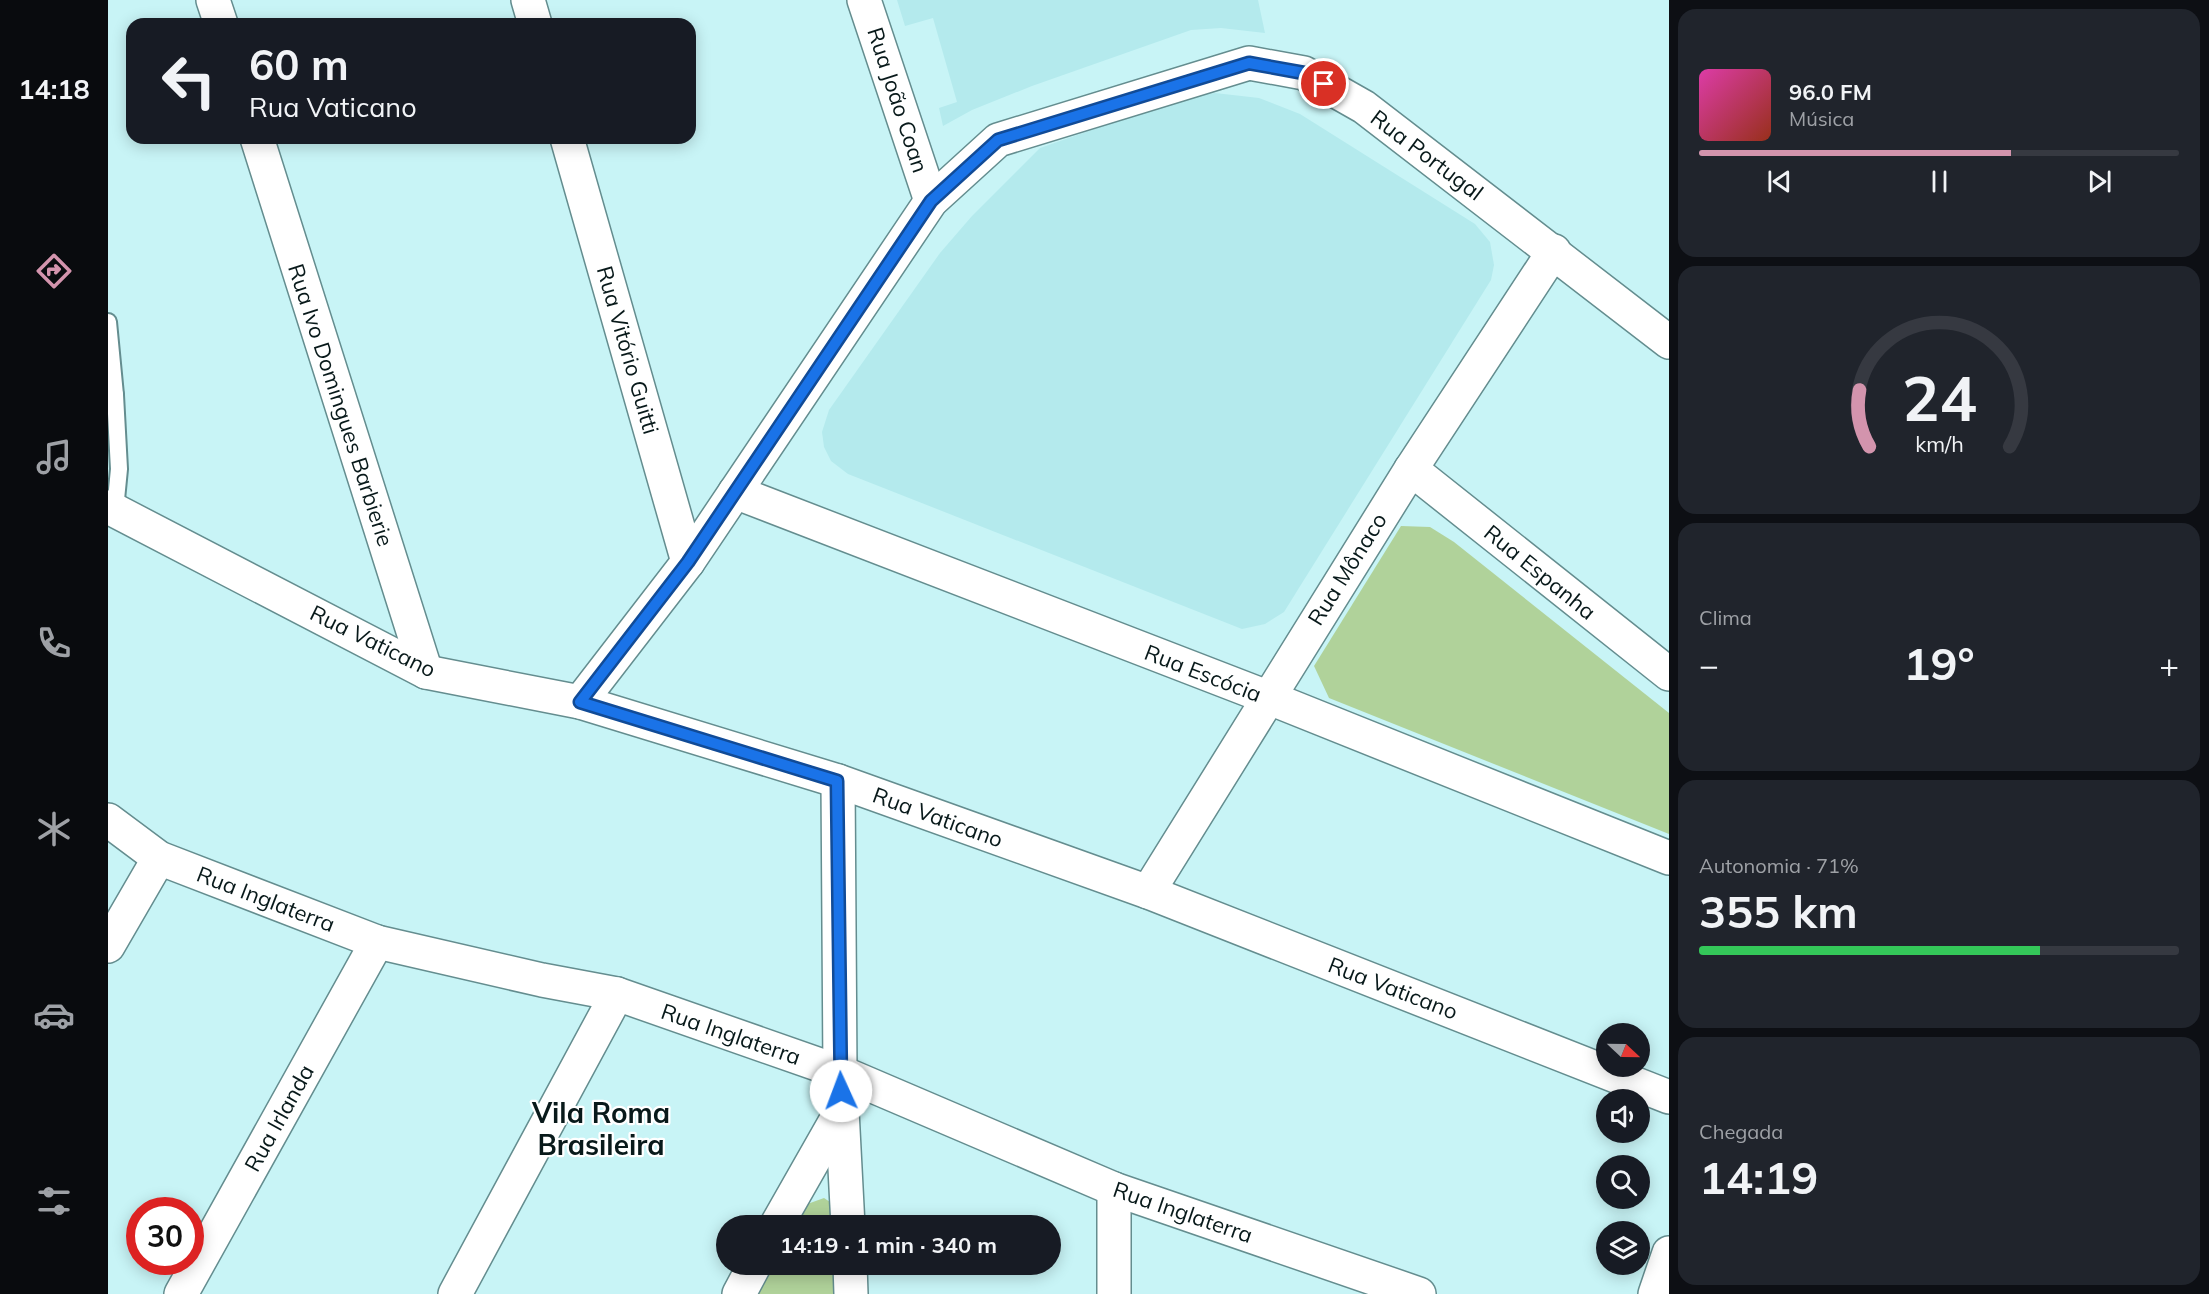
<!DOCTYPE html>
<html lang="pt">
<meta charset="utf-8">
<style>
body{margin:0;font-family:Mulish,sans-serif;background:#20242c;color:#f1f3f6;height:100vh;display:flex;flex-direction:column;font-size:22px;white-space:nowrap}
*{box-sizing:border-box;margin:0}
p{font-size:20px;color:#9ea1a6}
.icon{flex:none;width:33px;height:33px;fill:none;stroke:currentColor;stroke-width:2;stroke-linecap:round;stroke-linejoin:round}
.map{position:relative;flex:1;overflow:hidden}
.panel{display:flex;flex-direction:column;gap:9px;padding:9px;background:#0d0f14;width:540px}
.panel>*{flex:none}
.guide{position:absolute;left:18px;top:18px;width:570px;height:126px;border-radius:18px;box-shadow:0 3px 15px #0003;background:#171b24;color:#f1f3f6;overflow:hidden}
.needle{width:39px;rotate:112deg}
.buttons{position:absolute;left:1488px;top:1023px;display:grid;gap:12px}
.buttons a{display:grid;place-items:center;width:54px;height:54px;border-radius:50%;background:#171b24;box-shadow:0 3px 15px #0003;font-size:30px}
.speed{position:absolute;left:18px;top:1197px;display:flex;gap:12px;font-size:30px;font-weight:700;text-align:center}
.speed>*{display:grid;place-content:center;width:78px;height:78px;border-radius:50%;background:#171b24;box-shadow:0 3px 15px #0003;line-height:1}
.speed .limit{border:9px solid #d22;background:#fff;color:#111}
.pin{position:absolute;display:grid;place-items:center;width:51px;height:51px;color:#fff;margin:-26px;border:3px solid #fff;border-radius:50%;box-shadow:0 2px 6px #0007}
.me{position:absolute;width:66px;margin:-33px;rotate:358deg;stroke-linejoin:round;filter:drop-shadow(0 0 4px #0008)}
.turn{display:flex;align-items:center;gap:21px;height:126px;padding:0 24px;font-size:27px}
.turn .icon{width:78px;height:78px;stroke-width:2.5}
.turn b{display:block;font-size:42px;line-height:51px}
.big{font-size:45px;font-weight:700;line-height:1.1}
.panel .tile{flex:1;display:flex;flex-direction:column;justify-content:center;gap:9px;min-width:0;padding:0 21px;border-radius:18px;background:#20242c}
.panel .dial{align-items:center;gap:0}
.dial svg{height:156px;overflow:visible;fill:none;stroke:#363941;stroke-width:7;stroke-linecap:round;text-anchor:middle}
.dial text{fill:#f1f3f6;stroke:none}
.song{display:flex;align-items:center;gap:18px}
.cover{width:72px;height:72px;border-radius:9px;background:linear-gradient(135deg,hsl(320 70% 55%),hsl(10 70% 35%))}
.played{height:6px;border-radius:3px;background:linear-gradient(90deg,#d394ad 65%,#363941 65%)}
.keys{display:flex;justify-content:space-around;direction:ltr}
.heat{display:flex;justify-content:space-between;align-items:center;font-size:33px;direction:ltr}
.charge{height:9px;border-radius:4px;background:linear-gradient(90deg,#34c759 71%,#363941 0)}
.trip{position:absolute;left:608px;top:1215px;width:345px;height:60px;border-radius:30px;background:#171b24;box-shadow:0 3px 15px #0003;font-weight:700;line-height:60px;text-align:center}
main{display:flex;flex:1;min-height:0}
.dock{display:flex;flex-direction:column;width:108px;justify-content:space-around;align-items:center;background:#090b0e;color:#9ea1a6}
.dock .icon{width:42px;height:42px}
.dock .active{color:#d394ad}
.dock b{font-size:27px;color:#f1f3f6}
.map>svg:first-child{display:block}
.built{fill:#b4eaed}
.park{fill:#b0d29a}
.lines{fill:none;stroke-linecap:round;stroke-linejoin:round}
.service-casing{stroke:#648d8f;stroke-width:20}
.minor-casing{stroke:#648d8f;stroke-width:36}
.service{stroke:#fff;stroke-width:16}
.minor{stroke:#fff;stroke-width:33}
.route-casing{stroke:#114b97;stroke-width:15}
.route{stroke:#1a73e8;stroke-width:10}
.labels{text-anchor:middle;stroke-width:4.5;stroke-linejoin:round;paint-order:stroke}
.street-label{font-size:22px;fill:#08191a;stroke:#fff}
.district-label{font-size:28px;font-weight:bold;fill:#08191a;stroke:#fff}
</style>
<main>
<nav class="dock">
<b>14:18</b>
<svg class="icon active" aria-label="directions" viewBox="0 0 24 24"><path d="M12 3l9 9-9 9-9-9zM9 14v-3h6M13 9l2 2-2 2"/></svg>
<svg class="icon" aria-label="music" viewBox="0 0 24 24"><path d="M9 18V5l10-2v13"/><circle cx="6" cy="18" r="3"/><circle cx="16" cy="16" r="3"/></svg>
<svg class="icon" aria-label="phone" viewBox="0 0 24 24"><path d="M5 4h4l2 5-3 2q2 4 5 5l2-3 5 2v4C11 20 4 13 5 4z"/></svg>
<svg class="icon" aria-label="climate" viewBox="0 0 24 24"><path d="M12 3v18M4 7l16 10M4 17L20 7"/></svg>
<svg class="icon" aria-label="car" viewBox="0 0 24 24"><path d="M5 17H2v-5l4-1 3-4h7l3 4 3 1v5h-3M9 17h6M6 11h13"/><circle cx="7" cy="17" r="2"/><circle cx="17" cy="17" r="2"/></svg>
<svg class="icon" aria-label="filters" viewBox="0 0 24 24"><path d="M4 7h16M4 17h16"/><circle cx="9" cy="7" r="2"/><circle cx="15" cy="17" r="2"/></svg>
</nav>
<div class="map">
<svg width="1561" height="1294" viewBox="0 0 1561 1294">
<rect width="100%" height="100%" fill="#c8f4f6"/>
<g class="built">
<polygon points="789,0 1150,0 1157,33 1113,28 1083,30 924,86 864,110 835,126 831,108 849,102 825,18 797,26"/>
<polygon points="1107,93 1151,98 1192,114 1367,224 1382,242 1386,265 1383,280 1176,612 1157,624 1134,629 740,474 723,461 716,447 714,432 721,410 832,253 864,216 932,148 1081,96"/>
</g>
<g class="park">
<polygon points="1293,526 1322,527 1346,542 1561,713 1561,834 1221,698 1206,666"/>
<polygon points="716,1198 728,1206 729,1225 677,1226 691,1207"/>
<polygon points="656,1265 731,1265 732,1294 642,1294"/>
</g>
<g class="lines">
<g class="service-casing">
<g id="service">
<polyline points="0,322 7,395"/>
<polyline points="0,393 7,395 11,469 7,510"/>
</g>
</g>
<g class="minor-casing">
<g id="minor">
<polyline points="105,0 113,24"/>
<polyline points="420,0 427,24"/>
<polyline points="756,0 823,201"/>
<polyline points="149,138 318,672"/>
<polyline points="459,138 580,562"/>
<polyline points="1303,469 1561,674"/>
<polyline points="627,492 1159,697 1561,858"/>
<polyline points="0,507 318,672 472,702 730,781 1040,892 1561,1097"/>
<polyline points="472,702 580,562 823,201 890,140 1141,63 1196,73 1256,107 1561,342"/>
<polyline points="730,781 732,1072 740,1226"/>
<polyline points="0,820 51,858 269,942 434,980 509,994 732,1072 1006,1189 1311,1294"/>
<polyline points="1040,892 1303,469 1446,251"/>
<polyline points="0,946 51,858"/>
<polyline points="668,1226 734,1110"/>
<polyline points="742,1264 743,1294"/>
<polyline points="73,1294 269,942"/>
<polyline points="347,1294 509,994"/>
<polyline points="631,1294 647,1264"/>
<polyline points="1006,1294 1006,1189"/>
<polyline points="1547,1294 1561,1253"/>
</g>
</g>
<use href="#service" class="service"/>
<use href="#minor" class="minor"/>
</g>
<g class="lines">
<g class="route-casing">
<polyline id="route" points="733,1091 729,781 472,702 580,562 823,201 890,140 1141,63 1196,73 1216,84"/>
</g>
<use href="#route" class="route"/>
</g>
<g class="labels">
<g class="street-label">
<text transform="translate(790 100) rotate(72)" y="8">Rua João Coan</text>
<text transform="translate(1319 155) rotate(37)" y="8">Rua Portugal</text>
<text transform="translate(520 350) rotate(74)" y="8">Rua Vitório Guitti</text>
<text transform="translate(233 405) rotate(72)" y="8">Rua Ivo Domingues Barbierie</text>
<text transform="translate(1239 569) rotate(-58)" y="8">Rua Mônaco</text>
<text transform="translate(1432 572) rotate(39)" y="8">Rua Espanha</text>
<text transform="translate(265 641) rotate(26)" y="8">Rua Vaticano</text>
<text transform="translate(1095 673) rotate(21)" y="8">Rua Escócia</text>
<text transform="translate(830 817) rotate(20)" y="8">Rua Vaticano</text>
<text transform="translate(158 899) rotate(21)" y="8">Rua Inglaterra</text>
<text transform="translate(1285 988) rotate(21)" y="8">Rua Vaticano</text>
<text transform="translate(623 1034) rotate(19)" y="8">Rua Inglaterra</text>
<text transform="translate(171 1118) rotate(-61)" y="8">Rua Irlanda</text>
<text transform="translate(1075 1212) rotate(19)" y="8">Rua Inglaterra</text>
</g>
<g class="district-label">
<text x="493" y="1123">Vila Roma<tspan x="493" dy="32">Brasileira</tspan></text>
</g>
</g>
</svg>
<div class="buttons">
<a><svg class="needle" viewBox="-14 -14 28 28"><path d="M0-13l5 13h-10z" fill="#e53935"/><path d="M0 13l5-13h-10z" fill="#9ea1a6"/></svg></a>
<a><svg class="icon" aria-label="sound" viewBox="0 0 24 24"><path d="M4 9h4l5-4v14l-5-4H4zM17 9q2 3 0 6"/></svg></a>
<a><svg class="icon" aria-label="search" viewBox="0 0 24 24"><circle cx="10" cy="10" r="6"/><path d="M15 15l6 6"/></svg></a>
<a><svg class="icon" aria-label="layers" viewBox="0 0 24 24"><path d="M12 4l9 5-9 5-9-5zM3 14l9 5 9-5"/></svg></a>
</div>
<div class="speed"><div class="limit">30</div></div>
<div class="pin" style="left:1216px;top:84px;background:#d93025"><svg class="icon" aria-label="arrive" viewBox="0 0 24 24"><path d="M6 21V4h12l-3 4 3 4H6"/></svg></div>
<svg class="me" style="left:733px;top:1091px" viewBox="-20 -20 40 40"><circle r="19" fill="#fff"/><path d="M0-13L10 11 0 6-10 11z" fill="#1a73e8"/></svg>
<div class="trip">14:19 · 1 min · 340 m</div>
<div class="guide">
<div class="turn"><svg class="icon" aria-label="left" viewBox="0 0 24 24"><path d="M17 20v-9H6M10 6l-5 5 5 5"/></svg><div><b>60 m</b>Rua Vaticano</div></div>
</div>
</div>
<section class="panel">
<div class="tile">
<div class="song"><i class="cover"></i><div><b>96.0 FM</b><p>Música</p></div></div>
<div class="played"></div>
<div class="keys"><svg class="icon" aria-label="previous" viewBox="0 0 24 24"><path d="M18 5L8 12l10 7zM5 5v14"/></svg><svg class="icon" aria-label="pause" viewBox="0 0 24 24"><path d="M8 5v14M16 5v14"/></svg><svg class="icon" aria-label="next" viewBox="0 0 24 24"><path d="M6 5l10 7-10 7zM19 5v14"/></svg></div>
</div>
<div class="tile dial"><svg viewBox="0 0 100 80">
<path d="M14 69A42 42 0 1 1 86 69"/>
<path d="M14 69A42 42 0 0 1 9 40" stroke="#d394ad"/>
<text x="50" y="56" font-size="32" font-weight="700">24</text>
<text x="50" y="72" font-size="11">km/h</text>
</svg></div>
<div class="tile"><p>Clima</p>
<div class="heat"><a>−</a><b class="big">19°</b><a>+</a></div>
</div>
<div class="tile"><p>Autonomia · 71%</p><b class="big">355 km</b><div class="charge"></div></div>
<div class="tile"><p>Chegada</p><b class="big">14:19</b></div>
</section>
</main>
